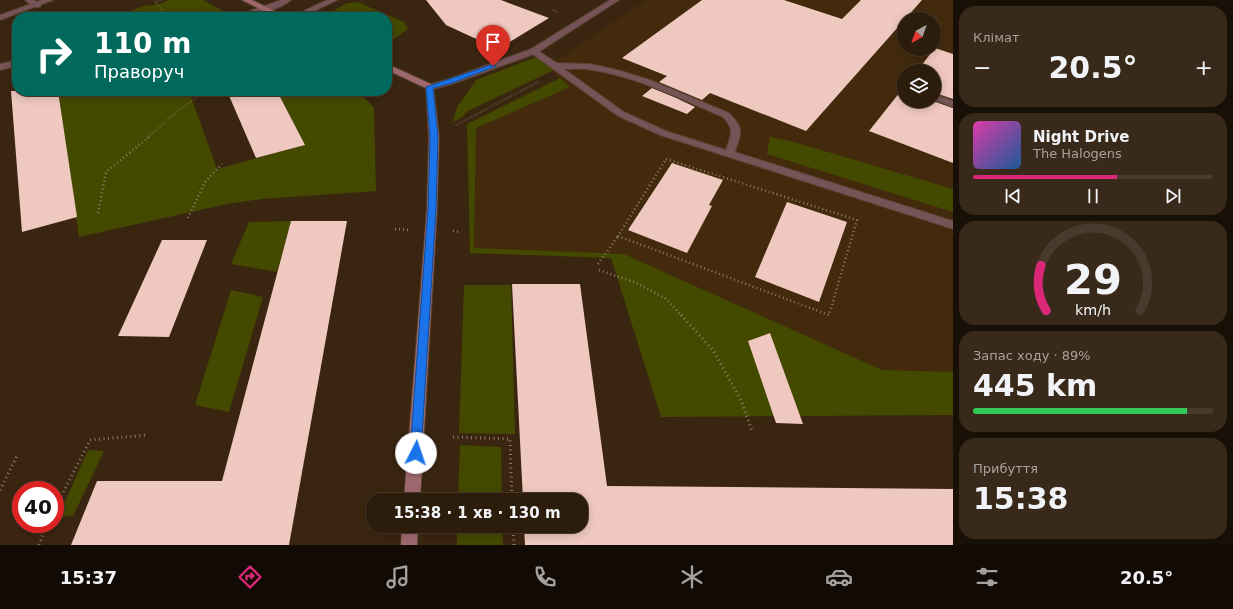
<!DOCTYPE html>
<html lang="uk">
<meta charset="utf-8">
<style>
body{margin:0;font-family:"DejaVu Sans",sans-serif;background:#38291a;color:#f1f3f6;height:100vh;display:flex;flex-direction:column;font-size:15px;white-space:nowrap}
*{box-sizing:border-box;margin:0}
p{font-size:13px;color:#a6a19d}
.icon{flex:none;width:22px;height:22px;fill:none;stroke:currentColor;stroke-width:2;stroke-linecap:round;stroke-linejoin:round}
.map{position:relative;flex:1;overflow:hidden}
.side{display:flex;flex-direction:column;gap:6px;padding:6px;background:#180f07;width:280px}
.side>*{flex:none}
.top-card{position:absolute;left:12px;top:12px;width:380px;height:84px;border-radius:16px;box-shadow:0 2px 10px #0003,0 0 0 1px #483a2d;background:#00695c;color:#fff;overflow:hidden}
.needle{width:26px;rotate:220deg}
.buttons{position:absolute;left:897px;top:12px;display:grid;gap:8px}
.buttons a{display:grid;place-items:center;width:44px;height:44px;border-radius:50%;background:#2c1c0c;box-shadow:0 2px 10px #0003,0 0 0 1px #483a2d;font-size:20px}
.speed{position:absolute;left:12px;top:481px;display:flex;gap:8px;font-size:20px;font-weight:700;text-align:center}
.speed>*{display:grid;place-content:center;width:52px;height:52px;border-radius:50%;background:#2c1c0c;box-shadow:0 2px 10px #0003,0 0 0 1px #483a2d;line-height:1}
.speed .limit{border:6px solid #d22;background:#fff;color:#111}
.pin{position:absolute;display:grid;place-items:center;width:34px;height:34px;color:#fff;margin:-41px -17px;border-radius:50% 50% 50% 0;rotate:-45deg;box-shadow:0 0 4px #0007}
.pin .icon{rotate:45deg}
.me{position:absolute;width:44px;margin:-22px;rotate:4deg;stroke-linejoin:round;filter:drop-shadow(0 0 3px #0008)}
.turn{display:flex;align-items:center;gap:14px;height:84px;padding:0 16px;font-size:18px}
.turn .icon{width:52px;height:52px;stroke-width:2.5}
.turn b{display:block;font-size:28px;line-height:34px}
.big{font-size:30px;font-weight:700;line-height:1.1}
.side .widget{flex:1;display:flex;flex-direction:column;justify-content:center;gap:6px;min-width:0;padding:0 14px;border-radius:16px;background:#38291a}
.side .dial{align-items:center;gap:0}
.dial svg{height:104px;overflow:visible;fill:none;stroke:#483a2d;stroke-width:7;stroke-linecap:round;text-anchor:middle}
.dial text{fill:#f1f3f6;stroke:none}
.song{display:flex;align-items:center;gap:12px}
.cover{width:48px;height:48px;border-radius:6px;background:linear-gradient(135deg,hsl(320 70% 55%),hsl(210 70% 35%))}
.played{height:4px;border-radius:2px;background:linear-gradient(90deg,#db2777 60%,#483a2d 60%)}
.keys{display:flex;justify-content:space-around;direction:ltr}
.heat{display:flex;justify-content:space-between;align-items:center;font-size:22px;direction:ltr}
.charge{height:6px;border-radius:3px;background:linear-gradient(90deg,#34c759 89%,#483a2d 0)}
.trip{position:absolute;left:366px;top:493px;width:222px;height:40px;border-radius:16px;background:#2c1c0c;box-shadow:0 2px 10px #0003,0 0 0 1px #483a2d;font-weight:700;line-height:40px;text-align:center}
.tab-bar{display:flex;height:64px;justify-content:space-around;align-items:center;background:#120b05;color:#a6a19d}
.tab-bar .icon{width:28px;height:28px}
.tab-bar .on{color:#db2777}
.tab-bar b{font-size:18px;color:#f1f3f6}
main{display:flex;flex:1;min-height:0}
.map>svg:first-child{display:block}
.built{fill:#432a0d;fill-rule:evenodd}
.green{fill:#444900}
.building{fill:#efc8bf}
.lines{fill:none;stroke-linecap:round;stroke-linejoin:round}
.lane-casing{stroke:#54402d;stroke-width:2}
.street-casing{stroke:#54402d;stroke-width:2}
.secondary-casing{stroke:#54402d;stroke-width:2}
.path-far2{stroke:#8e7c6a;stroke-width:2;stroke-dasharray:0.5 2;stroke-linecap:butt}
.path-far1{stroke:#8e7c6a;stroke-width:2.5;stroke-dasharray:1 3;stroke-linecap:butt}
.path{stroke:#8e7c6a;stroke-width:3;stroke-dasharray:1 3.5;stroke-linecap:butt}
.lane{fill:#765357;fill-rule:evenodd}
.street{fill:#765357;fill-rule:evenodd}
.secondary{fill:#a06970;fill-rule:evenodd}
.route{fill:#1a73e8;stroke:#114b97}
</style>
<main>
<div class="map">
<svg width="953" height="545" viewBox="0 0 953 545">
<rect width="100%" height="100%" fill="#3a2510"/>
<path class="built" d="M646,0H953V372L882,370L624,254L474,248L475,128L570,87L546,67ZM904,19H934V49H904ZM904,71H934V101H904Z"/>
<g class="green">
<polygon points="169,0 203,0 230,15 220,17 115,17 144,6 160,4"/>
<polygon points="358,2 404,22 408,29 390,42 387,41 387,17 334,17 328,14 347,3"/>
<polygon points="536,57 554,70 468,111 461,118 453,122 457,107 476,80"/>
<polygon points="560,78 570,87 476,128 474,248 624,254 882,370 953,372 953,415 661,417 611,258 470,253 467,124"/>
<polygon points="58,91 189,91 217,169 305,145 277,91 358,91 374,108 376,191 262,199 227,204 79,237"/>
<polygon points="770,137 794,142 953,189 953,212 767,154"/>
<polygon points="291,221 277,272 231,264 249,222"/>
<polygon points="464,285 511,285 515,434 459,433"/>
<polygon points="231,290 263,297 229,412 195,405"/>
<polygon points="460,445 501,447 502,500 458,500"/>
<polygon points="88,450 104,451 73,516 58,517"/>
<polygon points="457,526 502,526 503,545 457,545"/>
</g>
<g class="building">
<polygon points="426,0 501,0 549,18 498,49 446,25"/>
<polygon points="702,0 784,0 842,19 861,0 922,0 806,131 710,93 702,100 659,82 667,76 622,58"/>
<polygon points="935,48 953,54 953,99 938,94 934,94 934,71 917,71"/>
<polygon points="904,87 904,101 933,101 953,108 953,163 869,131"/>
<polygon points="652,88 674,97 695,107 687,114 642,96"/>
<polygon points="11,91 58,91 77,217 22,232"/>
<polygon points="227,91 277,91 305,145 256,158"/>
<polygon points="672,163 723,180 709,205 712,206 687,253 628,230"/>
<polygon points="787,202 847,222 819,302 755,277"/>
<polygon points="291,221 347,221 289,545 71,545 97,481 222,481"/>
<polygon points="162,240 207,240 169,337 118,336"/>
<polygon points="512,284 580,284 607,486 953,489 953,545 525,545 524,526 581,526 581,500 523,500"/>
<polygon points="770,333 803,424 776,423 748,341"/>
</g>
<g class="lines">
<g class="lane-casing">
<g id="lane">
<polygon points="25,0 34,0 41,5 40,7 34,7"/>
<path d="M281,0H291C279,11 249,17 233,17Z"/>
<polygon points="327,0 337,0 302,17 291,17"/>
<path d="M534,48L557,63L591,64L621,71L650,80L729,113C745,129 741,133 735,152L953,221V229L660,135L618,116L531,53L530,51L531,49ZM564,69C573,69 583,68 592,70C638,77 680,99 723,117C735,130 731,134 726,150L666,131L624,112Z"/>
<polygon points="17,60 17,66 0,70 0,64"/>
<polygon points="937,95 953,101 953,107 934,100 934,96"/>
</g>
</g>
<g class="street-casing">
<g id="street">
<polygon points="42,0 53,0 0,20 0,15"/>
<polygon points="610,0 619,0 537,53 452,84 430,90 425,87 427,85 446,80 531,49"/>
</g>
</g>
<g class="secondary-casing">
<g id="secondary">
<polygon points="242,0 252,0 286,17 276,17"/>
<polygon points="387,64 433,85 439,137 437,209 420,500 404,500 427,209 429,137 426,88 387,70"/>
<polygon points="402,526 418,526 417,545 401,545"/>
</g>
</g>
<g class="path-far2">
<polyline points="161,0 156,2 167,17"/>
<polyline points="553,10 558,12"/>
<polyline points="456,125 540,81"/>
<polyline points="147,138 180,109 199,96"/>
</g>
<g class="path-far1">
<polygon points="666,159 857,220 829,315 618,236"/>
<polyline points="98,213 106,172 149,137"/>
<polyline points="188,218 205,182 222,164"/>
<polyline points="395,229 408,230"/>
<polyline points="453,231 461,232"/>
<polyline points="598,264 618,236"/>
<polyline points="599,270 634,282 665,298 682,316"/>
</g>
<g class="path">
<polyline points="681,315 713,350 741,400 752,431"/>
<polyline points="453,437 510,439 512,500"/>
<polyline points="0,490 17,456"/>
<polyline points="55,508 90,440 148,435"/>
<polyline points="513,526 514,545"/>
<polyline points="39,545 47,524"/>
</g>
<use href="#lane" class="lane"/>
<use href="#street" class="street"/>
<use href="#secondary" class="secondary"/>
</g>
<polygon class="route" points="491,65 496,66 452,83 433,88 438,137 436,209 421,453 419,457 416,458 412,457 410,453 428,209 430,137 426,87"/>
</svg>
<div class="buttons">
<a><svg class="needle" viewBox="-14 -14 28 28"><path d="M0-13l5 13h-10z" fill="#e53935"/><path d="M0 13l5-13h-10z" fill="#a6a19d"/></svg></a>
<a><svg class="icon" aria-label="layers" viewBox="0 0 24 24"><path d="M12 4l9 5-9 5-9-5zM3 14l9 5 9-5"/></svg></a>
</div>
<div class="speed"><div class="limit">40</div></div>
<div class="pin" style="left:493px;top:66px;background:#d93025"><svg class="icon" aria-label="arrive" viewBox="0 0 24 24"><path d="M6 21V4h12l-3 4 3 4H6"/></svg></div>
<svg class="me" style="left:416px;top:453px" viewBox="-20 -20 40 40"><circle r="19" fill="#fff"/><path d="M0-13L10 11 0 6-10 11z" fill="#1a73e8"/></svg>
<div class="trip">15:38 · 1 хв · 130 m</div>
<div class="top-card">
<div class="turn"><svg class="icon" aria-label="right" viewBox="0 0 24 24"><path d="M7 20v-9h11M14 6l5 5-5 5"/></svg><div><b>110 m</b>Праворуч</div></div>
</div>
</div>
<section class="side">
<div class="widget"><p>Клімат</p>
<div class="heat"><a>−</a><b class="big">20.5°</b><a>+</a></div>
</div>
<div class="widget">
<div class="song"><i class="cover"></i><div><b>Night Drive</b><p>The Halogens</p></div></div>
<div class="played"></div>
<div class="keys"><svg class="icon" aria-label="previous" viewBox="0 0 24 24"><path d="M18 5L8 12l10 7zM5 5v14"/></svg><svg class="icon" aria-label="pause" viewBox="0 0 24 24"><path d="M8 5v14M16 5v14"/></svg><svg class="icon" aria-label="next" viewBox="0 0 24 24"><path d="M6 5l10 7-10 7zM19 5v14"/></svg></div>
</div>
<div class="widget dial"><svg viewBox="0 0 100 80">
<path d="M14 69A42 42 0 1 1 86 69"/>
<path d="M14 69A42 42 0 0 1 10 34" stroke="#db2777"/>
<text x="50" y="56" font-size="32" font-weight="700">29</text>
<text x="50" y="72" font-size="11">km/h</text>
</svg></div>
<div class="widget"><p>Запас ходу · 89%</p><b class="big">445 km</b><div class="charge"></div></div>
<div class="widget"><p>Прибуття</p><b class="big">15:38</b></div>
</section>
</main>
<nav class="tab-bar">
<b>15:37</b>
<svg class="icon on" aria-label="directions" viewBox="0 0 24 24"><path d="M12 3l9 9-9 9-9-9zM9 14v-3h6M13 9l2 2-2 2"/></svg>
<svg class="icon" aria-label="music" viewBox="0 0 24 24"><path d="M9 18V5l10-2v13"/><circle cx="6" cy="18" r="3"/><circle cx="16" cy="16" r="3"/></svg>
<svg class="icon" aria-label="phone" viewBox="0 0 24 24"><path d="M5 4h4l2 5-3 2q2 4 5 5l2-3 5 2v4C11 20 4 13 5 4z"/></svg>
<svg class="icon" aria-label="climate" viewBox="0 0 24 24"><path d="M12 3v18M4 7l16 10M4 17L20 7"/></svg>
<svg class="icon" aria-label="car" viewBox="0 0 24 24"><path d="M5 17H2v-5l4-1 3-4h7l3 4 3 1v5h-3M9 17h6M6 11h13"/><circle cx="7" cy="17" r="2"/><circle cx="17" cy="17" r="2"/></svg>
<svg class="icon" aria-label="filters" viewBox="0 0 24 24"><path d="M4 7h16M4 17h16"/><circle cx="9" cy="7" r="2"/><circle cx="15" cy="17" r="2"/></svg>
<b>20.5°</b>
</nav>
